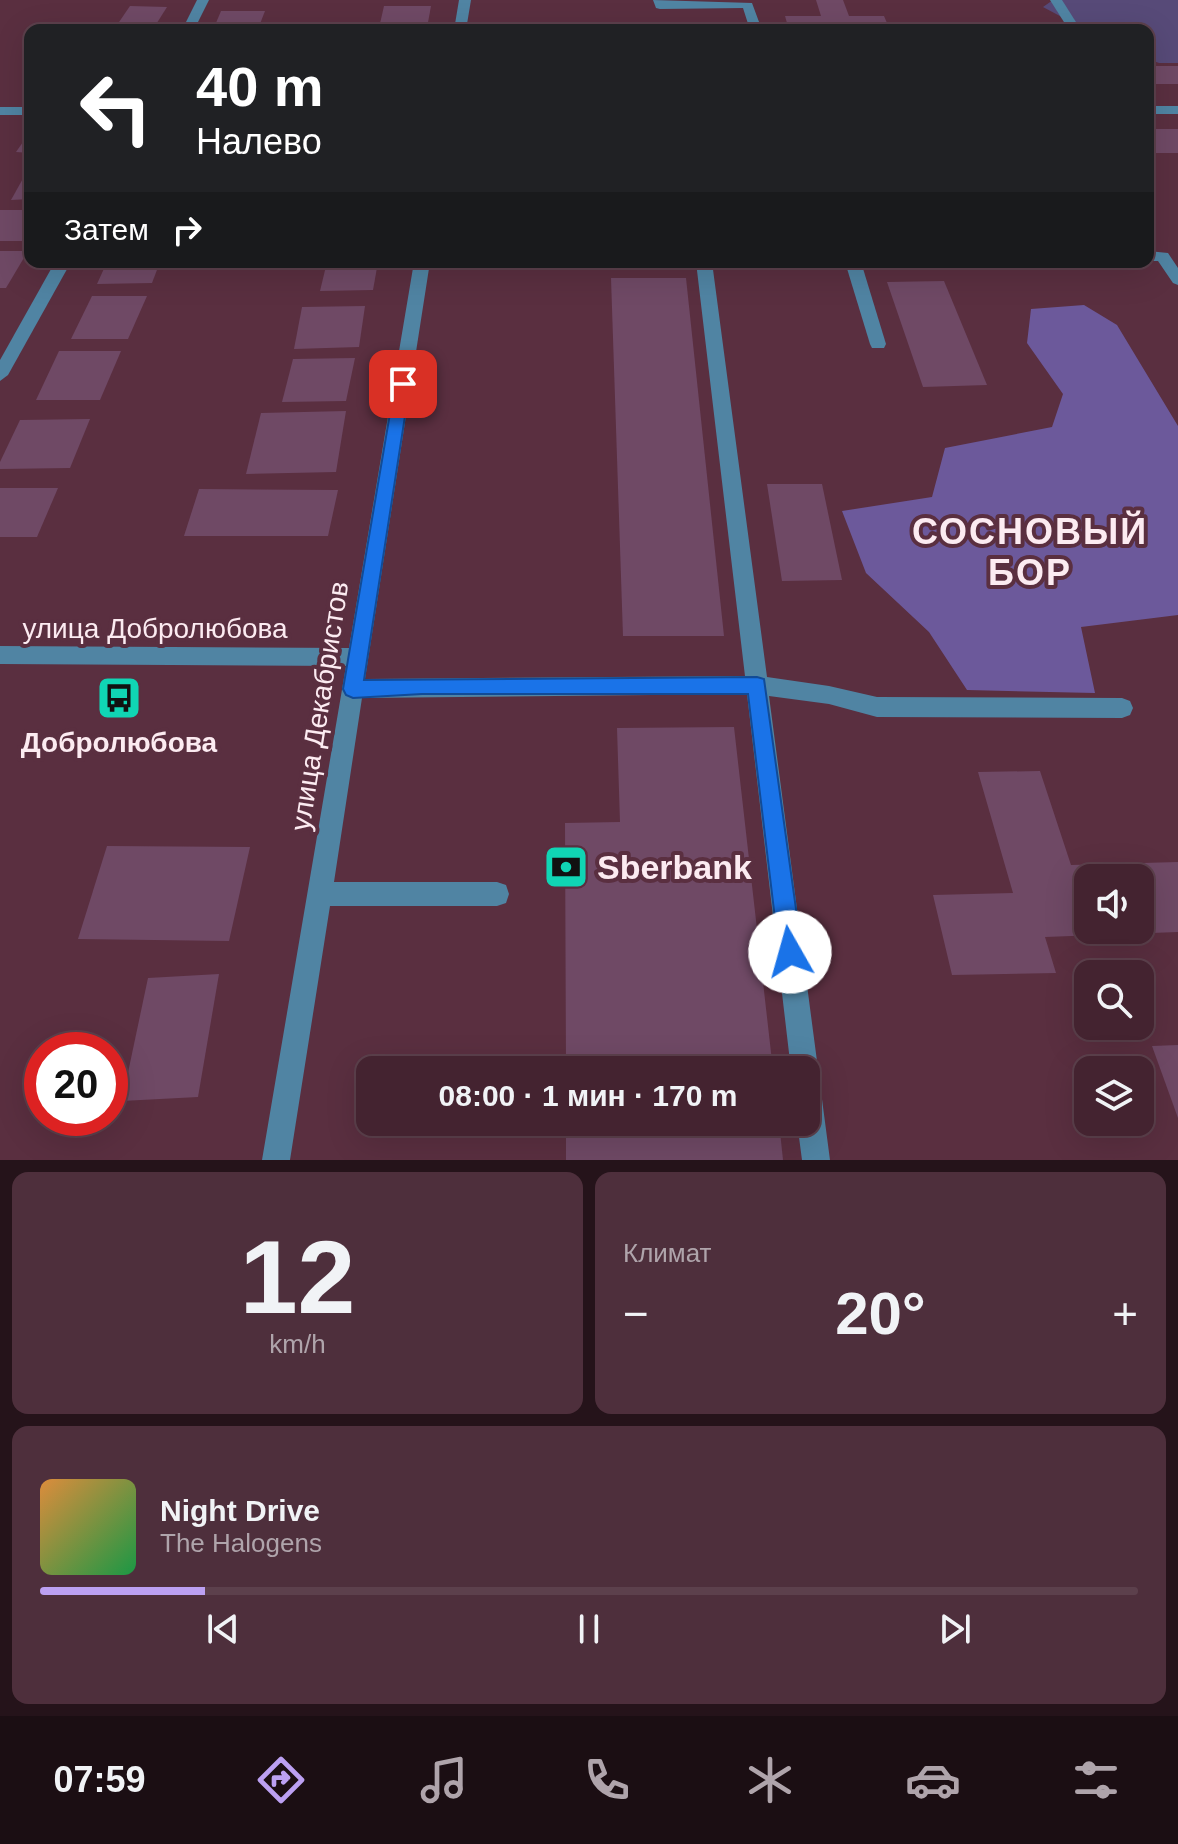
<!DOCTYPE html>
<html lang="ru">
<meta charset="utf-8">
<style>
body{margin:0;font-family:Helvetica,sans-serif;background:#4e2f3c;color:#f1f3f6;height:100vh;display:flex;flex-direction:column;font-size:30px;white-space:nowrap}
*{box-sizing:border-box;margin:0}
p{font-size:26px;color:#afa4ab}
.icon{flex:none;width:44px;height:44px;fill:none;stroke:currentColor;stroke-width:2;stroke-linecap:round;stroke-linejoin:round}
.map{position:relative;height:1160px;overflow:hidden}
.side{display:flex;flex-direction:column;gap:12px;padding:12px;background:#25131a;flex:1}
.side>*{flex:none}
.hud{position:absolute;left:24px;top:24px;width:1130px;height:244px;border-radius:16px;box-shadow:0 8px 32px #0002,0 0 0 2px #5c404c;background:#202124;color:#fff;overflow:hidden}
.controls{position:absolute;left:1074px;top:864px;display:grid;gap:16px}
.controls a{display:grid;place-items:center;width:80px;height:80px;border-radius:16px;background:#442330;box-shadow:0 8px 32px #0002,0 0 0 2px #5c404c;font-size:40px}
.speed{position:absolute;left:24px;top:1032px;display:flex;gap:16px;font-size:40px;font-weight:700;text-align:center}
.speed>*{display:grid;place-content:center;width:104px;height:104px;border-radius:50%;background:#442330;box-shadow:0 8px 32px #0002,0 0 0 2px #5c404c;line-height:1}
.speed .limit{border:12px solid #d22;background:#fff;color:#111}
.pin{position:absolute;display:grid;place-items:center;width:68px;height:68px;color:#fff;margin:-34px;border-radius:16px;box-shadow:0 4px 12px #0006}
.me{position:absolute;width:88px;margin:-44px;rotate:353deg;stroke-linejoin:round;filter:drop-shadow(0 0 6px #0008)}
.turn{display:flex;align-items:center;gap:28px;height:168px;padding:0 40px;font-size:36px}
.turn .icon{width:104px;height:104px;stroke-width:2.5}
.turn b{display:block;font-size:56px;line-height:68px}
.then{display:flex;align-items:center;height:76px;padding:0 40px;background:#0003;gap:16px;font-size:30px}
.big{font-size:60px;font-weight:700;line-height:1.1}
.side .widget{flex:1;display:flex;flex-direction:column;justify-content:center;gap:12px;min-width:0;padding:0 28px;border-radius:16px;background:#4e2f3c}
.side .dial{align-items:center;gap:0}
.dial b{font-size:104px;line-height:1}
.song{display:flex;align-items:center;gap:24px}
.cover{width:96px;height:96px;border-radius:12px;background:linear-gradient(135deg,hsl(30 70% 55%),hsl(140 70% 35%))}
.played{height:8px;border-radius:4px;background:linear-gradient(90deg,#bca0f2 15%,#5c404c 15%)}
.keys{display:flex;justify-content:space-around;direction:ltr}
.heat{display:flex;justify-content:space-between;align-items:center;font-size:44px;direction:ltr}
.side .tiles{flex:1;display:grid;gap:12px;grid-template-columns:1fr 1fr}
.widget:last-child{grid-column:span 2}
.trip{position:absolute;left:356px;top:1056px;width:464px;height:80px;border-radius:16px;background:#442330;box-shadow:0 8px 32px #0002,0 0 0 2px #5c404c;font-weight:700;line-height:80px;text-align:center}
.dock{display:flex;height:128px;justify-content:space-around;align-items:center;background:#1b0e13;color:#afa4ab}
.dock .icon{width:56px;height:56px}
.dock .current{color:#bca0f2}
.dock b{font-size:36px;color:#f1f3f6}
.map>svg:first-child{display:block}
.green{fill:#574a78}
.forest{fill:#6c599b}
.building{fill:#6f4965;fill-rule:evenodd}
.lines{fill:none;stroke-linecap:round;stroke-linejoin:round}
.minor{fill:#5084a3;fill-rule:evenodd}
.route{fill:#1a73e8;stroke:#114b97;stroke-width:2}
.labels{text-anchor:middle;stroke-width:8;stroke-linejoin:round;paint-order:stroke}
.street-label{font-size:28px;fill:#fcebf1;stroke:#5a2f40}
.poi-label{font-size:28px;font-weight:bold;fill:#fcebf1;stroke:#5a2f40}
.near-poi-label{font-size:34px;font-weight:bold;fill:#fcebf1;stroke:#5a2f40;text-anchor:start}
.district-label{font-size:36px;font-weight:bold;letter-spacing:2px;fill:#fcebf1;stroke:#5a2f40}
</style>
<div class="map">
<svg width="1178" height="1160" viewBox="0 0 1178 1160">
<rect width="100%" height="100%" fill="#5a2f40"/>
<polygon class="green" points="1053,0 1178,0 1178,63 1159,63 1148,59 1148,30 1086,30 1043,7"/>
<polygon class="forest" points="1084,305 1117,325 1178,426 1178,615 1081,627 1095,693 967,690 929,632 866,573 842,511 932,497 945,448 1052,427 1063,394 1027,343 1031,309"/>
<g class="building">
<polygon points="816,0 843,0 849,16 884,16 890,30 789,30 785,16 821,16"/>
<polygon points="130,6 167,7 155,26 117,25"/>
<polygon points="384,6 431,6 427,28 379,28"/>
<polygon points="221,11 265,11 258,29 213,30"/>
<rect x="1148" y="66" width="30" height="18"/>
<rect x="1148" y="129" width="30" height="24"/>
<polygon points="30,132 30,153 16,152"/>
<polygon points="30,166 30,199 11,200"/>
<rect x="0" y="210" width="30" height="31"/>
<polygon points="0,251 28,251 6,288 0,288"/>
<polygon points="107,262 160,262 152,283 97,284"/>
<polygon points="327,262 378,262 373,290 320,291"/>
<polygon points="611,278 686,278 724,636 623,636"/>
<polygon points="944,281 987,385 923,387 887,282"/>
<polygon points="92,296 147,296 128,339 71,339"/>
<polygon points="365,306 359,347 294,349 302,307"/>
<polygon points="59,351 121,351 100,400 36,400"/>
<polygon points="355,358 346,401 282,402 293,359"/>
<polygon points="346,411 336,472 246,474 261,413"/>
<polygon points="90,419 70,468 0,469 0,462 20,420"/>
<polygon points="767,484 822,484 842,580 782,581"/>
<polygon points="0,488 58,488 37,537 0,537"/>
<polygon points="199,489 338,490 328,536 184,536"/>
<polygon points="734,727 773,1070 566,1070 565,823 620,822 617,728"/>
<path d="M1040,771L1071,865L1178,862V932L1045,937L1056,973L952,975L933,895L1013,893L978,772ZM1088,878H1140V930H1088Z"/>
<polygon points="107,846 250,847 229,941 78,939"/>
<polygon points="219,974 198,1097 122,1101 148,978"/>
<polygon points="1178,1045 1178,1118 1152,1046"/>
<polygon points="566,1122 779,1122 783,1160 566,1160"/>
</g>
<g class="lines">
<g class="minor">
<polygon points="197,0 209,0 194,30 182,30"/>
<polygon points="459,0 471,0 466,30 454,30"/>
<polygon points="653,0 752,3 762,30 750,30 743,8 660,9 656,8"/>
<polygon points="1050,0 1062,0 1081,30 1069,30"/>
<rect x="1148" y="106" width="30" height="8"/>
<rect x="0" y="107" width="30" height="8"/>
<polygon points="1148,251 1168,253 1178,268 1178,285 1173,283 1158,261 1148,261"/>
<polygon points="55,262 71,262 8,375 0,381 0,360"/>
<polygon points="414,262 430,262 365,679 745,676 696,262 712,262 767,677 829,686 877,697 1122,698 1130,701 1133,708 1130,715 1122,718 877,717 829,704 769,696 830,1160 802,1160 797,1122 806,1122 806,1070 791,1070 747,694 362,698 334,882 497,882 506,885 509,894 506,903 497,906 330,906 290,1160 262,1160 346,666 0,664 0,646 349,648"/>
<polygon points="845,262 861,262 886,344 884,348 872,348 870,344"/>
</g>
</g>
<polygon class="route" points="403,378 410,384 364,680 757,677 764,679 802,952 799,960 790,963 782,960 779,952 748,694 422,694 353,698 346,695 343,689 395,384"/>
<defs>
<g id="bus-square" transform="scale(2.3)"><rect x="-9" y="-9" width="18" height="18" rx="4" fill="#10d5b4" stroke="#5a2f40"/><path d="M-5-6H5V4H4V6H2V4H-2V6H-4V4H-5ZM-3.5-4V0h7V-4ZM-3.5 1.2v1.5H-2V1.2ZM2 1.2v1.5H3.5V1.2Z" fill="#111"/></g>
<g id="bank-square" transform="scale(2.3)"><rect x="-9" y="-9" width="18" height="18" rx="4" fill="#10d5b4" stroke="#5a2f40"/><path d="M-6-4H6V4H-6ZM0-2.3a2.3 2.3 0 1 0 0 4.6a2.3 2.3 0 1 0 0-4.6Z" fill="#111"/></g>
</defs>
<g fill-rule="evenodd">
<use href="#bus-square" x="119" y="698"/>
<use href="#bank-square" x="566" y="867"/>
</g>
<g class="labels">
<g class="street-label">
<text x="155" y="638">улица Добролюбова</text>
<text transform="translate(319 706) rotate(-81)" y="10">улица Декабристов</text>
</g>
<g class="poi-label">
<text x="119" y="752">Добролюбова</text>
</g>
<g class="near-poi-label">
<text x="597" y="879">Sberbank</text>
</g>
<g class="district-label">
<text x="1030" y="544">СОСНОВЫЙ<tspan x="1030" dy="41">БОР</tspan></text>
</g>
</g>
</svg>
<div class="controls">
<a><svg class="icon" aria-label="sound" viewBox="0 0 24 24"><path d="M4 9h4l5-4v14l-5-4H4zM17 9q2 3 0 6"/></svg></a>
<a><svg class="icon" aria-label="search" viewBox="0 0 24 24"><circle cx="10" cy="10" r="6"/><path d="M15 15l6 6"/></svg></a>
<a><svg class="icon" aria-label="layers" viewBox="0 0 24 24"><path d="M12 4l9 5-9 5-9-5zM3 14l9 5 9-5"/></svg></a>
</div>
<div class="speed"><div class="limit">20</div></div>
<div class="pin" style="left:403px;top:384px;background:#d93025"><svg class="icon" aria-label="arrive" viewBox="0 0 24 24"><path d="M6 21V4h12l-3 4 3 4H6"/></svg></div>
<svg class="me" style="left:790px;top:952px" viewBox="-20 -20 40 40"><circle r="19" fill="#fff"/><path d="M0-13L10 11 0 6-10 11z" fill="#1a73e8"/></svg>
<div class="trip">08:00 · 1 мин · 170 m</div>
<div class="hud">
<div class="turn"><svg class="icon" aria-label="left" viewBox="0 0 24 24"><path d="M17 20v-9H6M10 6l-5 5 5 5"/></svg><div><b>40 m</b>Налево</div></div>
<div class="then">Затем<svg class="icon" aria-label="right" viewBox="0 0 24 24"><path d="M7 20v-9h11M14 6l5 5-5 5"/></svg></div>
</div>
</div>
<section class="side">
<div class="tiles">
<div class="widget dial"><b>12</b><p>km/h</p></div>
<div class="widget"><p>Климат</p>
<div class="heat"><a>−</a><b class="big">20°</b><a>+</a></div>
</div>
<div class="widget">
<div class="song"><i class="cover"></i><div><b>Night Drive</b><p>The Halogens</p></div></div>
<div class="played"></div>
<div class="keys"><svg class="icon" aria-label="previous" viewBox="0 0 24 24"><path d="M18 5L8 12l10 7zM5 5v14"/></svg><svg class="icon" aria-label="pause" viewBox="0 0 24 24"><path d="M8 5v14M16 5v14"/></svg><svg class="icon" aria-label="next" viewBox="0 0 24 24"><path d="M6 5l10 7-10 7zM19 5v14"/></svg></div>
</div>
</div>
</section>
<nav class="dock">
<b>07:59</b>
<svg class="icon current" aria-label="directions" viewBox="0 0 24 24"><path d="M12 3l9 9-9 9-9-9zM9 14v-3h6M13 9l2 2-2 2"/></svg>
<svg class="icon" aria-label="music" viewBox="0 0 24 24"><path d="M9 18V5l10-2v13"/><circle cx="6" cy="18" r="3"/><circle cx="16" cy="16" r="3"/></svg>
<svg class="icon" aria-label="phone" viewBox="0 0 24 24"><path d="M5 4h4l2 5-3 2q2 4 5 5l2-3 5 2v4C11 20 4 13 5 4z"/></svg>
<svg class="icon" aria-label="climate" viewBox="0 0 24 24"><path d="M12 3v18M4 7l16 10M4 17L20 7"/></svg>
<svg class="icon" aria-label="car" viewBox="0 0 24 24"><path d="M5 17H2v-5l4-1 3-4h7l3 4 3 1v5h-3M9 17h6M6 11h13"/><circle cx="7" cy="17" r="2"/><circle cx="17" cy="17" r="2"/></svg>
<svg class="icon" aria-label="filters" viewBox="0 0 24 24"><path d="M4 7h16M4 17h16"/><circle cx="9" cy="7" r="2"/><circle cx="15" cy="17" r="2"/></svg>
</nav>
